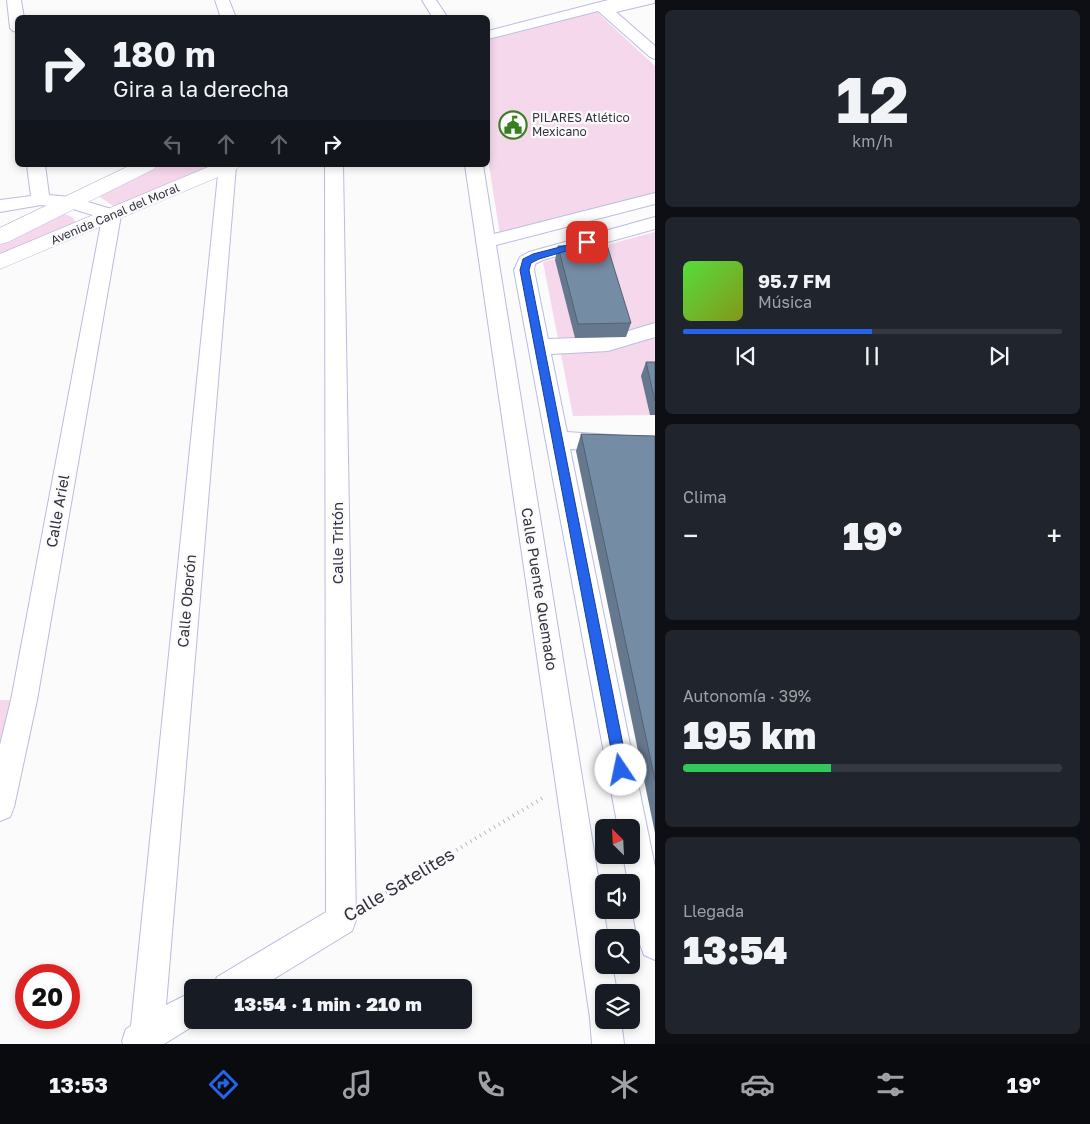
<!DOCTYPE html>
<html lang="es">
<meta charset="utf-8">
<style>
body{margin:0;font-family:"Golos Text",sans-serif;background:#20242c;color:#f1f3f6;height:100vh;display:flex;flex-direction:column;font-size:19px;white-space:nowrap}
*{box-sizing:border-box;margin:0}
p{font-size:16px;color:#9ea1a6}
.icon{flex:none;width:28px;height:28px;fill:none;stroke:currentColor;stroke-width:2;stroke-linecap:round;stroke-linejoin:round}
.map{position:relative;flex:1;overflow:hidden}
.details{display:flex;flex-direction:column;gap:10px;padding:10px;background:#0d0f14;width:435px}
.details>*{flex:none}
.banner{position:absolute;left:15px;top:15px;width:475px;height:152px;border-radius:8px;box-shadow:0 2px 8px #0003;background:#171b24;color:#f1f3f6;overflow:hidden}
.needle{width:32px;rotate:336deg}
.fabs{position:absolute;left:595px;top:819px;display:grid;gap:10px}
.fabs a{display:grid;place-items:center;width:45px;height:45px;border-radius:8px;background:#171b24;box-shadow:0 2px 8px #0003;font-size:25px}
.speed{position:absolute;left:15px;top:964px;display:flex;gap:10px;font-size:25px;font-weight:700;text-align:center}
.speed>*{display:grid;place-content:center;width:65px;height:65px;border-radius:50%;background:#171b24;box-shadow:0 2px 8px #0003;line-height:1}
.speed .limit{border:8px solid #d22;background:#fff;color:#111}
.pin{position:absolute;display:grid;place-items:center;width:42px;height:42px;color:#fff;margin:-21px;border-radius:10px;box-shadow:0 2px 8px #0006}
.me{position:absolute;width:55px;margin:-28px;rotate:349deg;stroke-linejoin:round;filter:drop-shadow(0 0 4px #0008)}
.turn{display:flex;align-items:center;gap:18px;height:105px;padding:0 15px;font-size:22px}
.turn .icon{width:65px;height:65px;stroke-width:2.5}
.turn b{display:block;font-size:35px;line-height:42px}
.lanes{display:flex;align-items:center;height:48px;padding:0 15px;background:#0003;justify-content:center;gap:25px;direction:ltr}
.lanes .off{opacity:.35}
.big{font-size:38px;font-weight:800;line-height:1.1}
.details .widget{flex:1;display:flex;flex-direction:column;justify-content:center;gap:8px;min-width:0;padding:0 18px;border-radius:8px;background:#20242c}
.details .dial{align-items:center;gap:0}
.dial b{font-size:65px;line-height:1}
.song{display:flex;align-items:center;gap:15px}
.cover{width:60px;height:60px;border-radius:8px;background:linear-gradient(135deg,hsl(110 70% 55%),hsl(70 70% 35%))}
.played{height:5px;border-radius:2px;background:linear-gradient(90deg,#2563eb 50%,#363941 50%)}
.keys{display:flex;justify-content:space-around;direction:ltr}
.heat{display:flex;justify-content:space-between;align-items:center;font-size:28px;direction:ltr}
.charge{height:8px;border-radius:4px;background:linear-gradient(90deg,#34c759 39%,#363941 0)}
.trip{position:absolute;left:184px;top:979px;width:288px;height:50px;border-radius:8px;background:#171b24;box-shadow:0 2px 8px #0003;font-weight:800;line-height:50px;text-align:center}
.tabs{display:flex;height:80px;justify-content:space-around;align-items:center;background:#090b0e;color:#9ea1a6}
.tabs .icon{width:35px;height:35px}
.tabs .current{color:#2563eb}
.tabs b{font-size:22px;color:#f1f3f6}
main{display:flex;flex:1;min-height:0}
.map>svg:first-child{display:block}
.green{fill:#f6d8ed}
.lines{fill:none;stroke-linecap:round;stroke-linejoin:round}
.minor-casing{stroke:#b9bddd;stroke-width:2}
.major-casing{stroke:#b9bddd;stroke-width:1}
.path{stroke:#bababf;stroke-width:4;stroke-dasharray:1 4.5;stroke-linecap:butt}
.minor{fill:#fff;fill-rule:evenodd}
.major{fill:#fff;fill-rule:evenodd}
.wall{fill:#65788e}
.building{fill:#758ca5;stroke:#526274}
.route{fill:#2563eb;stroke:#184099}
.labels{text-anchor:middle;stroke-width:4.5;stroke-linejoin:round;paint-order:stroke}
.far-poi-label{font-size:12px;fill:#323340;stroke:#fbfbfb;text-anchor:start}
.far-street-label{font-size:12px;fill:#323340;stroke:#fbfbfb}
.street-label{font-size:15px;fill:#323340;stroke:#fbfbfb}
.near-street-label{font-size:18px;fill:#323340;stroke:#fbfbfb}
</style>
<main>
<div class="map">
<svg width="655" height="1044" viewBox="0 0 655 1044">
<rect width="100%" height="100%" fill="#fbfbfb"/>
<g class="green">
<polygon points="597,12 655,66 655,193 500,235 488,159 488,40"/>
<polygon points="157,165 216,165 116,208 97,195"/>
<polygon points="65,214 72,217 77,225 0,257 0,237"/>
<polygon points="655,232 655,415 573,416 543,262"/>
<polygon points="0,700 21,700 0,803"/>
</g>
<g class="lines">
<g class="minor-casing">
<g id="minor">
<polygon points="7,0 21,0 24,18 18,18 18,32 13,31 10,28"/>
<polygon points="215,0 229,0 236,18 221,18"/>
<polygon points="422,0 436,0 448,18 433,18"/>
<polygon points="608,0 655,0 654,3 616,12 655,46 655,59 650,57 598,11 488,39 488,31"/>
<polygon points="27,165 45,165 49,195 71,197 118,211 121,215 37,700 14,807 10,817 0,821 0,745 11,700 102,218 70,208 41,205 0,212 0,200 31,196"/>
<polygon points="219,165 236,166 166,1005 192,992 192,1020 203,1020 164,1044 123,1044 122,1041 126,1029 131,1026"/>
<polygon points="325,165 343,165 356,920 352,931 259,988 212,988 217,977 326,912"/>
<polygon points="465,165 483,165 494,234 655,193 655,204 496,245 608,938 604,938 604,965 612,965 617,992 604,992 604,1020 621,1020 624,1044 592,1044 590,1018"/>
<path d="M655,217V229L543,260L535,264L534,270L548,339L608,337L655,323V337L608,351L551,354L567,432L655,438V454L570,449L655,867V960L644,955C635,933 631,907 631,882H628L623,855H631V828H618L514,270L520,257L529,252Z"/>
</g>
</g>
<g class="major-casing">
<g id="major">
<polygon points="131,165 157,165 154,169 8,242 0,244 0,228"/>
<polygon points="213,165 240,165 237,169 0,269 0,254"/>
</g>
</g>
<polyline class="path" points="367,904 546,796"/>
<use href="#minor" class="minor"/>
<use href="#major" class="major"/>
</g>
<g class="wall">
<polygon points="558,246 631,323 626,337 575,338 555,260"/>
<polygon points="646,362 655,362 655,415 650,415 641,376"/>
<polygon points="581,434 655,436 655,833 576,451"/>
</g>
<g class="building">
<polygon points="607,245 631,323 578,324 558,246"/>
<polygon points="646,362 655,362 655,401"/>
<polygon points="581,434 655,436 655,780"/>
</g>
<polygon class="route" points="587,240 592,242 590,244 539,259 531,263 529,270 628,770 626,774 621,776 617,774 615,770 520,270 523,259 533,254"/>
<defs>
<g id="civic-ring" transform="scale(1.4375)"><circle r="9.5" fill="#fbfbfb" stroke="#3a7e21" stroke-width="1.5"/><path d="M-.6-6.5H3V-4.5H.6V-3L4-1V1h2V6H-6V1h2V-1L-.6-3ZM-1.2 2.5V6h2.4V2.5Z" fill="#3a7e21"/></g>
</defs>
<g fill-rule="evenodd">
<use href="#civic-ring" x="513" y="125"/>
</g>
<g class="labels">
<g class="far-poi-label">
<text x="532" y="122">PILARES Atlético<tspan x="532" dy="14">Mexicano</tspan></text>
</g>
<g class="far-street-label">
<text transform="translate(115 214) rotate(-23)" y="4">Avenida Canal del Moral</text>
</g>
<g class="street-label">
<text transform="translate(58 511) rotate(-80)" y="5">Calle Ariel</text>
<text transform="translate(338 543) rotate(-90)" y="5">Calle Tritón</text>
<text transform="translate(539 589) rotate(81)" y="5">Calle Puente Quemado</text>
<text transform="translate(187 601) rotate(-85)" y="5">Calle Oberón</text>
</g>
<g class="near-street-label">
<text transform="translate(399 885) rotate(-31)" y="6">Calle Satelites</text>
</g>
</g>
</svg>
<div class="fabs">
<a><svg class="needle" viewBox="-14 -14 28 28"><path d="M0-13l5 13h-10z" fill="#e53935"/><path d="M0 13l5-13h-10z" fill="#9ea1a6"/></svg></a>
<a><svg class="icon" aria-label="sound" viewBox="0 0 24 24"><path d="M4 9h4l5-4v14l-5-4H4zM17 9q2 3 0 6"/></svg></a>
<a><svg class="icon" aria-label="search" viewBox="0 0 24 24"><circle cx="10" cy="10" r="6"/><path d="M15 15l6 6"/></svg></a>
<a><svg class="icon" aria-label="layers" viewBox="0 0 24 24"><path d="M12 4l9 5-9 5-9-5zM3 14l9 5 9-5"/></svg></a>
</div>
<div class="speed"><div class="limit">20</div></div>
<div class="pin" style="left:587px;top:242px;background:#d93025"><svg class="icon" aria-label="arrive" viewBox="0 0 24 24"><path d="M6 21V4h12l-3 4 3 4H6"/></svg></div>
<svg class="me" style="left:621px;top:770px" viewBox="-20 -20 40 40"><circle r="19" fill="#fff"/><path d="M0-13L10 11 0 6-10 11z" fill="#2563eb"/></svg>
<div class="trip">13:54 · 1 min · 210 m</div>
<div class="banner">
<div class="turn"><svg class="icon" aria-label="right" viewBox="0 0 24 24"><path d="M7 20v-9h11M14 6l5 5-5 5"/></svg><div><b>180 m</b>Gira a la derecha</div></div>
<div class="lanes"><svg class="icon off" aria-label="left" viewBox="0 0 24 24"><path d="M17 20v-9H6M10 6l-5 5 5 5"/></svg><svg class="icon off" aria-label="ahead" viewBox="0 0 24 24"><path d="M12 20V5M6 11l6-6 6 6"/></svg><svg class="icon off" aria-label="ahead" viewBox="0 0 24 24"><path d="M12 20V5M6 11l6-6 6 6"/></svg><svg class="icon" aria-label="right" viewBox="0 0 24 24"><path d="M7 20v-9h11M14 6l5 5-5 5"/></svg></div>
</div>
</div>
<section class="details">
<div class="widget dial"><b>12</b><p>km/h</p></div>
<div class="widget">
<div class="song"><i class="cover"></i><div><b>95.7 FM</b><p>Música</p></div></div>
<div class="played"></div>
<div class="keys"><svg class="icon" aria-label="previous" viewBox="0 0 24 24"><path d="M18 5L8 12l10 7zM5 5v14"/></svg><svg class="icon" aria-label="pause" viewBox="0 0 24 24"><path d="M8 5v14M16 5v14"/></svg><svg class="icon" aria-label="next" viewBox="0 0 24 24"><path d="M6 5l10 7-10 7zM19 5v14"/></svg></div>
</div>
<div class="widget"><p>Clima</p>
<div class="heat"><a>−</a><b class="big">19°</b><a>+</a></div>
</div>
<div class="widget"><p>Autonomía · 39%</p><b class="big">195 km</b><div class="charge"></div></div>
<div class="widget"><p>Llegada</p><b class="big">13:54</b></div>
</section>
</main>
<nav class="tabs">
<b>13:53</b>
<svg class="icon current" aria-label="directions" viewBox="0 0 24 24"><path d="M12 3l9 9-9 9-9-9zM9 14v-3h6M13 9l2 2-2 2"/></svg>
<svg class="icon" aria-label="music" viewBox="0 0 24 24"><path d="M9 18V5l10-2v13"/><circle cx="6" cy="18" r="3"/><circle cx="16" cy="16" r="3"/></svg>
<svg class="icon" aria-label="phone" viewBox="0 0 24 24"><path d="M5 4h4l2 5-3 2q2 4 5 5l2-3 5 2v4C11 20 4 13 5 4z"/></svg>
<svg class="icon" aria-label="climate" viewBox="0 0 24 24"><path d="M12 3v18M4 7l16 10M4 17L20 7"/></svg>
<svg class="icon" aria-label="car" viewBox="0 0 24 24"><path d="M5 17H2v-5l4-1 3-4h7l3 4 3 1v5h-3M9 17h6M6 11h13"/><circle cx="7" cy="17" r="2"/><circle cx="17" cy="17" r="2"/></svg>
<svg class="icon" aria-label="filters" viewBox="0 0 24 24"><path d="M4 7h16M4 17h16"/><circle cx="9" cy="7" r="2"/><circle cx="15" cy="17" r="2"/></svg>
<b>19°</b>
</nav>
